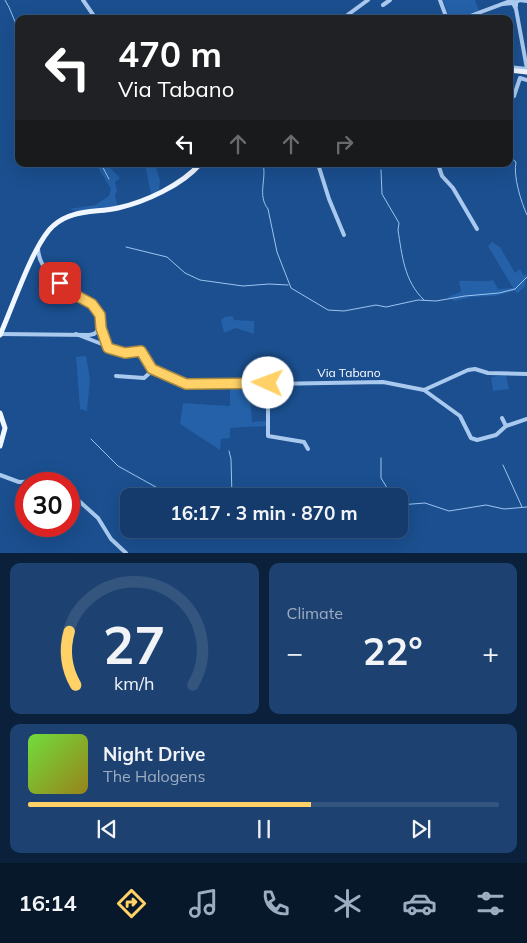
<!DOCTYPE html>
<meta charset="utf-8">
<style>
body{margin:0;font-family:Mulish,sans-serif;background:#1d4271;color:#f1f3f6;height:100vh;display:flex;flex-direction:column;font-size:19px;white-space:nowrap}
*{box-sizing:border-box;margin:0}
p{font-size:16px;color:#9dadc1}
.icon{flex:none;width:28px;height:28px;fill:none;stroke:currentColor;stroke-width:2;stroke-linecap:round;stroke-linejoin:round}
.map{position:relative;height:553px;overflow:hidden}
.details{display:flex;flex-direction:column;gap:10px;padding:10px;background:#0b203b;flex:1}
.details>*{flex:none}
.banner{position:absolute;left:15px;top:15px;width:498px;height:152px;border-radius:10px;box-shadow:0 5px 20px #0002,0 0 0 1px #33557e;background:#202124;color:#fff;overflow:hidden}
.speed{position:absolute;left:15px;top:472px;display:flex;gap:10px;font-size:25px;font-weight:700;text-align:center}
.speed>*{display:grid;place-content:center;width:65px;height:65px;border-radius:50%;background:#143b6b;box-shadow:0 5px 20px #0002,0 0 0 1px #33557e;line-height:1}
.speed .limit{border:8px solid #d22;background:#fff;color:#111}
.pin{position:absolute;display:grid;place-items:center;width:42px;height:42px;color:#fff;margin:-21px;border-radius:10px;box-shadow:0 2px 8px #0006}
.me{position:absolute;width:55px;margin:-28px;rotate:272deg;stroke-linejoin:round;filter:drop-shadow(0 0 4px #0008)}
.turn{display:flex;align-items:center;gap:18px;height:105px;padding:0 20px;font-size:22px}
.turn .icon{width:65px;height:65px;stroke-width:2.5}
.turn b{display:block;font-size:35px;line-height:42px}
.lanes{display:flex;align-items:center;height:48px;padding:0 20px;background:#0003;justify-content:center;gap:25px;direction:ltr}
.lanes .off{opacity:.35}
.big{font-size:38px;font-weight:700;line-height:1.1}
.details .widget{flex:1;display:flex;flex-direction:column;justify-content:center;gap:8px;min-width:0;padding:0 18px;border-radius:10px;background:#1d4271}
.details .dial{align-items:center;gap:0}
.dial svg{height:130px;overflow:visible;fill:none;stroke:#33557e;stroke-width:7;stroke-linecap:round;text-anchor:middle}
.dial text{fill:#f1f3f6;stroke:none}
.song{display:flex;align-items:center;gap:15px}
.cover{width:60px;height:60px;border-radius:8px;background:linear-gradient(135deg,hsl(100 70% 55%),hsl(50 70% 35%))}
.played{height:5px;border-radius:2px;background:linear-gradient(90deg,#ffd166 60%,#33557e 60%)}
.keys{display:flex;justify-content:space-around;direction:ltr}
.heat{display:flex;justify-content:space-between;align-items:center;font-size:28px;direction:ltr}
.details .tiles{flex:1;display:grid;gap:10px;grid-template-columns:1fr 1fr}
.widget:last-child{grid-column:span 2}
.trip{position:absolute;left:120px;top:488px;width:288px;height:50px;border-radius:10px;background:#143b6b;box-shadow:0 5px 20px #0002,0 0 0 1px #33557e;font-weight:700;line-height:50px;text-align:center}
.menu{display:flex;height:80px;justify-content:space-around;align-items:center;background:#08182b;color:#9dadc1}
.menu .icon{width:35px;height:35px}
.menu .selected{color:#ffd166}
.menu b{font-size:22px;color:#f1f3f6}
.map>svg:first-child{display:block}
.green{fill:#2461a8}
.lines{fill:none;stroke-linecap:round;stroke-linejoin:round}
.stream{stroke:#9cc4f0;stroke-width:1}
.minor{stroke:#a9c9ee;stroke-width:4}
.major{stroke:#f0f6ff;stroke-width:5}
.route-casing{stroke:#a68842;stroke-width:12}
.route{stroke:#ffd166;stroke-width:9}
.labels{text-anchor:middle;stroke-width:5;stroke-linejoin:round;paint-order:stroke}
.street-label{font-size:12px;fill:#fff;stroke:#1b4f8f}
</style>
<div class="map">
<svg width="527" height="553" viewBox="0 0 527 553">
<rect width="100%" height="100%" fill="#1b4f8f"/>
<g class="green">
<polygon points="443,0 475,0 479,11 450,19"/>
<polygon points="96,164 106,164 120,178 115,182 117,191 115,195 118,207 76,211 69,209 95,205 109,196 111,189"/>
<polygon points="145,164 158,165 156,168 160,181 159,190 151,194"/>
<path d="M492,242L500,247L515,273L520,269L523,275L527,274L525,286L518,293L514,291L495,296L471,297L455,301L447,297L461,292L459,281C470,280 483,283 493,280L498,289L513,288L488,246Z"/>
<polygon points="233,316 234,320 254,321 254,334 236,328 224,333 221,320 225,317"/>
<polygon points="86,356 90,379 87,411 80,409 76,357"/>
<polygon points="506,375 509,389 493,391 491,377"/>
<polygon points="248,382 267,384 267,408 262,408 262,391 253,392 250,397 252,422 267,421 266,426 230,428 230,438 221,439 220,450 180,424 183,403 230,406 230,385"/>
</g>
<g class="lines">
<g class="stream">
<path d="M5,0C11,9 14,21 19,31"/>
<path d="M511,158L516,162C513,176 521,202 527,215"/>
<polyline points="101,164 109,179"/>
<path d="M263,164C267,179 257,195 268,209L277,252L291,288L328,310L344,311L376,305L386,307L418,300L436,301L465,296L499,293L515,289L527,277"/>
<path d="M381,170L382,194L399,223L398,230C402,255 404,281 424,300"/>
<polyline points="126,247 167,257 185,273 200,280 243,286 269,284 288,285"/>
<polyline points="91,439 118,466 172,496"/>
<polyline points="229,451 231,459 232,496"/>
<polyline points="381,458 381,478 392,496"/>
<polyline points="503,465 522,507"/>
<polyline points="399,505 425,503 449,511 486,505 504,509 527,507"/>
</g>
<g class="minor">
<polyline points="83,0 96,19"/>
<polyline points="440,0 447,19"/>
<polyline points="519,0 527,1"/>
<polyline points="503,4 513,3 516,9 527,69"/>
<polyline points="383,5 390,0"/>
<polyline points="516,6 516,2 520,0"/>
<polyline points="342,19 368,0"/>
<polyline points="462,19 513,0"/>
<polyline points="509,67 527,69"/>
<polyline points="514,96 520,78 527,80"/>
<polyline points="318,164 329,199 344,235"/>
<polyline points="438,164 442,176 453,188 477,229"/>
<polyline points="101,328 108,348"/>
<path d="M0,334L89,335L94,334L101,328C109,298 39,290 38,248"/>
<polyline points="76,334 125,353 141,351 152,369 191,385 247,382 270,384 383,382 424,390 468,370 475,369 488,373 527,374"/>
<polyline points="116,376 144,378 153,370"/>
<polyline points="268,383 268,436 304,442 308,449"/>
<polyline points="424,390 460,416 471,438 477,440 496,435 506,426 527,419"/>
<polyline points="502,418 506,426"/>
<polyline points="0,475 19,482 45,481 55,484"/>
<polyline points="69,492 98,518 111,539 126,553"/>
</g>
<g class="major">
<polyline points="509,70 527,72"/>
<path d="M0,335C12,309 33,244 53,226C71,209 95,213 118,208C145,202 182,185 200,164"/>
<polyline points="0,413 5,428 0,446"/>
</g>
</g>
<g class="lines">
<g class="route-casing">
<polyline id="route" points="60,283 70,292 92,304 100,315 101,328 108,348 125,353 141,351 152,369 186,384 268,383"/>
</g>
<use href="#route" class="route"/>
</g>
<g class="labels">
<g class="street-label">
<text x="349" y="377">Via Tabano</text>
</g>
</g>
</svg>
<div class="speed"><div class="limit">30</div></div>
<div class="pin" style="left:60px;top:283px;background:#d93025"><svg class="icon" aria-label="arrive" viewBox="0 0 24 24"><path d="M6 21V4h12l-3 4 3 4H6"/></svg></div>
<svg class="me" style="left:268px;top:383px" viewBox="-20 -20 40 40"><circle r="19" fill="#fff"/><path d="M0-13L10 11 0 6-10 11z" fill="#ffd166"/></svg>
<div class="trip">16:17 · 3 min · 870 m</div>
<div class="banner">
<div class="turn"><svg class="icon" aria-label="left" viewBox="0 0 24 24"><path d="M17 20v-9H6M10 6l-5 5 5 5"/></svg><div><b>470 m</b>Via Tabano</div></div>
<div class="lanes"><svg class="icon" aria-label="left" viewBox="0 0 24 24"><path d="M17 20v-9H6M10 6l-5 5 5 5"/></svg><svg class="icon off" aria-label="ahead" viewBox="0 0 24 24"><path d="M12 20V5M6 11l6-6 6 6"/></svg><svg class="icon off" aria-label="ahead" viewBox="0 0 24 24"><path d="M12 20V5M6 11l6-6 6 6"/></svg><svg class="icon off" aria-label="right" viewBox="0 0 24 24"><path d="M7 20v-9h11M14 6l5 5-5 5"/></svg></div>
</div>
</div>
<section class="details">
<div class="tiles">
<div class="widget dial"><svg viewBox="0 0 100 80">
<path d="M14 69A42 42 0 1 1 86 69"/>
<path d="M14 69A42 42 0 0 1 10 36" stroke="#ffd166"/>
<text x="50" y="56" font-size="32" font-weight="700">27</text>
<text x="50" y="72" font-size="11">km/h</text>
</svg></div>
<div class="widget"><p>Climate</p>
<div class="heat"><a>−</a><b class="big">22°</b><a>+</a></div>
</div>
<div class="widget">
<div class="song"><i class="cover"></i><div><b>Night Drive</b><p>The Halogens</p></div></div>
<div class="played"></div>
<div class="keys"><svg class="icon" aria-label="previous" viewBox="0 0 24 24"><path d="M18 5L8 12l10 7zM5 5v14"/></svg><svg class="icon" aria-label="pause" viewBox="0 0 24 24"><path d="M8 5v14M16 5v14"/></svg><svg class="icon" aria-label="next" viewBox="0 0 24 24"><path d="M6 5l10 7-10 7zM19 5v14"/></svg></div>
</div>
</div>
</section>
<nav class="menu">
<b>16:14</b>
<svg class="icon selected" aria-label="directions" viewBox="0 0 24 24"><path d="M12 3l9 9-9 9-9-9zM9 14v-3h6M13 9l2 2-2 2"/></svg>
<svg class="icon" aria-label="music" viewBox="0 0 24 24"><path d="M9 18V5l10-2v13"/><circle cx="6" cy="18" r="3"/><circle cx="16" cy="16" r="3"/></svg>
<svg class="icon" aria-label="phone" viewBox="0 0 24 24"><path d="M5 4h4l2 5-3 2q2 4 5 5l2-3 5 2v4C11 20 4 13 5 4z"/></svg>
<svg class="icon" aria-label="climate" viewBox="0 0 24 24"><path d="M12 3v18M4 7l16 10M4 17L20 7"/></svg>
<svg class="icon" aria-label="car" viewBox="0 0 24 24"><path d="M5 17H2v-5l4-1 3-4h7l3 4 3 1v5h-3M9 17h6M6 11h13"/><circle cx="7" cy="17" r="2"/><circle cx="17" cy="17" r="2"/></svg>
<svg class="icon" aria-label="filters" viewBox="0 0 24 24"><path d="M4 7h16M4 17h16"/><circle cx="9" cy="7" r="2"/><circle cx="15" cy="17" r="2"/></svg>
</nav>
